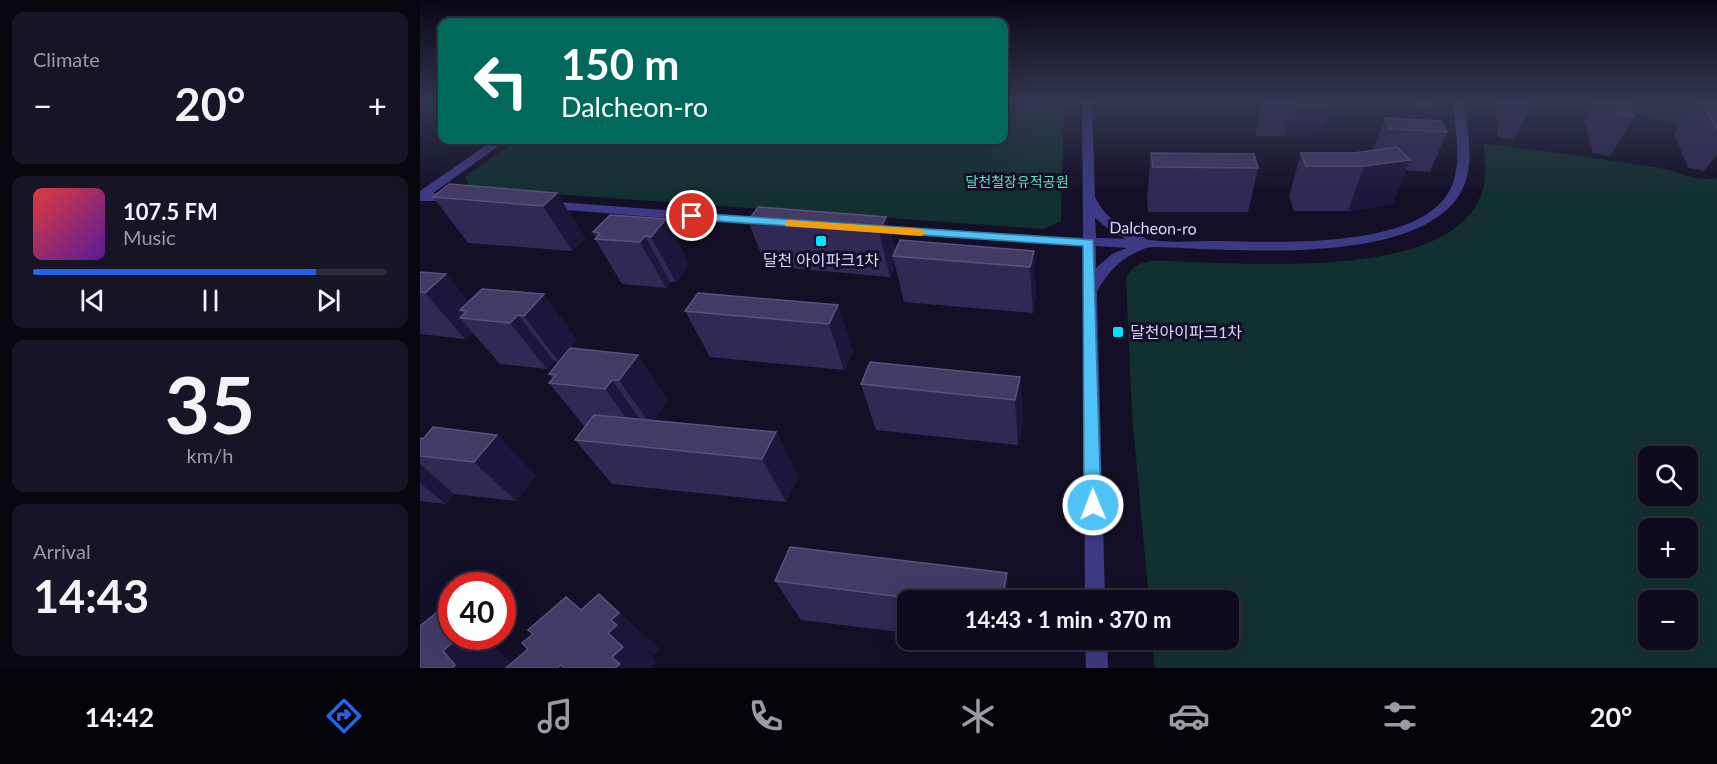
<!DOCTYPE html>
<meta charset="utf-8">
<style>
body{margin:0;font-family:Lato,"Noto Sans KR",sans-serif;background:#171425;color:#f1f3f6;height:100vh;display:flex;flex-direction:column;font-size:22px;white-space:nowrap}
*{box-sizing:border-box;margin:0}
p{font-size:20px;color:#9b9ba3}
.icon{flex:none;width:33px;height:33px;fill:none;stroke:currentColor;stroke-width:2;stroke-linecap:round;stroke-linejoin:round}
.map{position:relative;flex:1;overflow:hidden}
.details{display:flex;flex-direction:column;gap:12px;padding:12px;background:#08060f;width:420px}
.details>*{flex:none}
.guide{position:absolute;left:18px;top:18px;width:570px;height:126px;border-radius:12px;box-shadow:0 6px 24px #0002,0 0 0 2px #2e2b3b;background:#00695c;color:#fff;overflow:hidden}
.tools{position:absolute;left:1218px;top:446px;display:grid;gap:12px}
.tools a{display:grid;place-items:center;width:60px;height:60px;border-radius:12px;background:#0e0b1c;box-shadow:0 6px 24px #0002,0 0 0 2px #2e2b3b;font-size:30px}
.speed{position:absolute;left:18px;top:572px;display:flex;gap:12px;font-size:30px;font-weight:700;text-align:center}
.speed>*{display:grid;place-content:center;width:78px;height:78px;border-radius:50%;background:#0e0b1c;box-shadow:0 6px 24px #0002,0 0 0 2px #2e2b3b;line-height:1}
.speed .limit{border:9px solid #d22;background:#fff;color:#111}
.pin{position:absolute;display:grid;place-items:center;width:51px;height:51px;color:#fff;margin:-26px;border:3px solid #fff;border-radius:50%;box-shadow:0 2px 6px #0007}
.me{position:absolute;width:66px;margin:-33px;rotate:359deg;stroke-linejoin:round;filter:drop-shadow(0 0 4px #0008)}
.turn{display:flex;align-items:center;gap:21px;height:126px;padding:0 24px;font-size:27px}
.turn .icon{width:78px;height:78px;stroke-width:2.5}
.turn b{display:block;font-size:42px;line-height:51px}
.big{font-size:45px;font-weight:700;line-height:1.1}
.details .widget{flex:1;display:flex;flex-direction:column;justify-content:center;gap:9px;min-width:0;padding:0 21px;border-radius:12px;background:#171425}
.details .dial{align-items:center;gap:0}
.dial b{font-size:78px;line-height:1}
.song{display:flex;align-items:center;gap:18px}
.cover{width:72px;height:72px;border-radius:9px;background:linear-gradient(135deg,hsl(0 70% 55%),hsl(270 70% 35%))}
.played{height:6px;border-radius:3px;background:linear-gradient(90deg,#2563eb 80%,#2e2b3b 80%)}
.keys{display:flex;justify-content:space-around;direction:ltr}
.heat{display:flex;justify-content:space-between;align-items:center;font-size:33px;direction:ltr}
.trip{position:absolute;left:477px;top:590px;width:342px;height:60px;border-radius:12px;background:#0e0b1c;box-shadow:0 6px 24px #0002,0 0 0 2px #2e2b3b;font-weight:700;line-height:60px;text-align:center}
.dock{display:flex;height:96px;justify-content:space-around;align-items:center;background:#06040b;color:#9b9ba3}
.dock .icon{width:42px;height:42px}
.dock .on{color:#2563eb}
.dock b{font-size:27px;color:#f1f3f6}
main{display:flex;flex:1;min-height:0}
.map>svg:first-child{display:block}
.green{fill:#12302f;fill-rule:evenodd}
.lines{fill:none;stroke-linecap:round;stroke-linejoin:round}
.minor{fill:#3d3a85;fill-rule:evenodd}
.wall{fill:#312854}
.shaded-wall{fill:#1d163a}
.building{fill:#433a66;stroke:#5a527e;stroke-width:1.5}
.route{fill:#4fc3f7;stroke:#337fa1;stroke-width:1.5}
.slow{fill:#f59e0b}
.poi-dot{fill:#00e5ff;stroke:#130f26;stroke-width:2}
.labels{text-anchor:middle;stroke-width:6;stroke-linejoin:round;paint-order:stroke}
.far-park-label{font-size:14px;fill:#5fe0c0;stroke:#130f26}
.street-label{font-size:16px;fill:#d9d4ff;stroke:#130f26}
.poi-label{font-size:16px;fill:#d9d4ff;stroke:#130f26}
</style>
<main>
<section class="details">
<div class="widget"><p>Climate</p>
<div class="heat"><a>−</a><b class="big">20°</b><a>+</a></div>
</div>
<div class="widget">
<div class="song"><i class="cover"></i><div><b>107.5 FM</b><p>Music</p></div></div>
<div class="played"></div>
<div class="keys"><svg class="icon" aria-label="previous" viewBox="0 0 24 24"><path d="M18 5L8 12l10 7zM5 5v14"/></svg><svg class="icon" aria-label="pause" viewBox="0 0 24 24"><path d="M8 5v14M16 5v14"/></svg><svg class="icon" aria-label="next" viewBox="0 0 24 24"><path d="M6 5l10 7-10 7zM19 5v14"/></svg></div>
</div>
<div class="widget dial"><b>35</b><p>km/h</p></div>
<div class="widget"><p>Arrival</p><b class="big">14:43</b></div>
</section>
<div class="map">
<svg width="1297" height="668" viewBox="0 0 1297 668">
<rect width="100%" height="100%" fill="#130f26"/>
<g class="green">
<polygon points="584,102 644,102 641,221 624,229 50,188 45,177 97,140 584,140"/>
<polygon points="1171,102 1297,102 1297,158 1290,139 1276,130"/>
<path d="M1064,144C1122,150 1180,159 1239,168C1262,172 1273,182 1297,178V668H735L732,639H808V600H729L712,415L706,278C711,268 719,263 731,261C808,260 1036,288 1063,189C1067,174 1065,159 1064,144ZM1228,456H1268V495H1228ZM1228,528H1268V567H1228ZM1228,600H1268V639H1228Z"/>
</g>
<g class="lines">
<g class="minor">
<path d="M662,102H672L675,197C686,220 701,225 722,236C727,239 724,239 730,240C752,243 776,241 798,241C857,242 991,249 1027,195C1045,167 1034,132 1034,102H1044C1047,128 1054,157 1045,183C1017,261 848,251 781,249C771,249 733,246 726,248C701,258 691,268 677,291L685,600H665L663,246L449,233L443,229L449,225L663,238ZM675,218L692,232L706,239L676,238ZM676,246L707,248L692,254L676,268Z"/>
<polygon points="74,140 87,140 13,193 37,195 37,201 0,201 0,191"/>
<polygon points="126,201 347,218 353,222 347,226 122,208 120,205"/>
<polygon points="665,639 687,639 688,668 666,668"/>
</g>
</g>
<g class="wall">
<polygon points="842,102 912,102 903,131 864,136 836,136 836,129"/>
<polygon points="991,102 1014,102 1011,108 994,108"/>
<polygon points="1075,102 1113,102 1094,140 1078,137"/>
<polygon points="1174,102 1208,102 1214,117 1190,156 1173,153 1164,119"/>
<polygon points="1275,102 1297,102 1297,154 1284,171 1268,168 1254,133"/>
<polygon points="965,118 1027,132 1010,172 986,170 972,204 928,211 874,211 869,197 881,153 934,153 953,150"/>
<polygon points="731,153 838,168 828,212 728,212 727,198"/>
<polygon points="137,193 165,238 152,251 48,243 13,197"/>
<polygon points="466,217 475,253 614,251 616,297 613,313 484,302 475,265 470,277 346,266 328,221"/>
<polygon points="246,219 269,265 256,282 250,282 246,288 202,284 175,239 176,237 173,232"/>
<polygon points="0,272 49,302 62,289 157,340 150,348 218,355 247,400 234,420 356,432 378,477 366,502 192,484 155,440 165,427 129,383 133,379 129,374 139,362 134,361 127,369 80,364 52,332 45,339 0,334"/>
<polygon points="418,305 433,351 424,370 290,357 265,311"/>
<polygon points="600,377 603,422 598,445 456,430 441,384"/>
<polygon points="0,438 116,475 96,501 34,494 26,504 0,501"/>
<polygon points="355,581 590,600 488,600 488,633 381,620"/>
<polygon points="530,639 587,639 586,646"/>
</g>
<g class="shaded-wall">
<polygon points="873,102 912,102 903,131 864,136"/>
<polygon points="990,160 972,204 928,211 944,166"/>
<polygon points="137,193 165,238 152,251 123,206"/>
<polygon points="466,217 475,256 473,256 475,265 470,277 459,231"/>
<polygon points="246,219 269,265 256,282 231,237"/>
<polygon points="225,236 250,282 246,288 220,242"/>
<polygon points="614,251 616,297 613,313 610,267"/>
<polygon points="26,274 64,320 47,311 40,310 47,319 40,318 52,332 45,339 5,293"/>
<polygon points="124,294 157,340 139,362 104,316"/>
<polygon points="418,305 433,351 424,370 409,324"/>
<polygon points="98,315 134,361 127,369 90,323"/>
<polygon points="218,355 247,400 231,426 199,380"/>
<polygon points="600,377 603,422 598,445 595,400"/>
<polygon points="192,380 224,425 218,434 185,389"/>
<polygon points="356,432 378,477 366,502 342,459"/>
<polygon points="77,435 116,475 96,501 54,462"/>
<polygon points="0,464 34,494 26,504 0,483"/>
<polygon points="587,573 590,600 582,600"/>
<polygon points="179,594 240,649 233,656 191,620"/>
<polygon points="146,597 189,633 197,625 238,661 231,668 195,668 192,657"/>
<polygon points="20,610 32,618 32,623"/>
<polygon points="0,621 32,641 28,637 32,634 32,636 59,636 76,647 93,665 90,668 32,668 0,628"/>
</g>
<g class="building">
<polygon points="1193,102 1208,102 1214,117 1197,114"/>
<polygon points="1283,102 1297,102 1297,129 1296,129"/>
<polygon points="965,118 1021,121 1027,132 969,129"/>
<polygon points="977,147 990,160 944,166 886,166 881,153 934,153"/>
<polygon points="731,153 834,154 838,168 733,167"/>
<polygon points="29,184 137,193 123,206 13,197"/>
<polygon points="338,207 466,217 459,231 328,221"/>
<polygon points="190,215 246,219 231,237 225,236 220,242 175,239 180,233 173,232"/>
<polygon points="480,240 614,251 610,267 473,256"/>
<polygon points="0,272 26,274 5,293 0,292"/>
<polygon points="62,289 124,294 104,316 98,315 90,323 40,318 47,311 40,310"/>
<polygon points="278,293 418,305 409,324 265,311"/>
<polygon points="150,348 218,355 199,380 192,380 185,389 129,383 136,375 129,374"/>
<polygon points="450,362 600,377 595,400 441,384"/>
<polygon points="174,415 356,432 342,459 155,440"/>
<polygon points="13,427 77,435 54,462 0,456 0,438 3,439"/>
<polygon points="370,547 587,573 582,600 505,600 355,581"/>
<polygon points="179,594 199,613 191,620 197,625 188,633 203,647 192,657 200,664 195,668 144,668 141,665 137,668 86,668 108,649 102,643 113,634 108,630 146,597 161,610"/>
<polygon points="20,610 32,623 32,634 28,637 33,642 23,651 35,665 32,668 0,668 0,626"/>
</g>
<linearGradient id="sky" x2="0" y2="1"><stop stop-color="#0a0815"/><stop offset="0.52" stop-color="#333752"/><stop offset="1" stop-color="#333752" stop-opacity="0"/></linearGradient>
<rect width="1297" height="195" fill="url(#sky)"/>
<polygon class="route" points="272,213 673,240 681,505 679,510 673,512 667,510 664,505 663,246 268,219 267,216"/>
<polygon class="slow" points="369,220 501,229 506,232 501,236 365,226 365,221"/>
<g class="poi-dot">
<rect x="395" y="235" width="12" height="12" rx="3"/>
<rect x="692" y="326" width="12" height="12" rx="3"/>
</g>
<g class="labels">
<g class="far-park-label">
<text x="597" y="187">달천철장유적공원</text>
</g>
<g class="street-label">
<text transform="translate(733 228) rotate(1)" y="6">Dalcheon-ro</text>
</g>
<g class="poi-label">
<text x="401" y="266">달천 아이파크1차</text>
<text x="710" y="338" text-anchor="start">달천아이파크1차</text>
</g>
</g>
</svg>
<div class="tools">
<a><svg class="icon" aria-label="search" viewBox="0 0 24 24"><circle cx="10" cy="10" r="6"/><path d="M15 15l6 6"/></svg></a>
<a>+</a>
<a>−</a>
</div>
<div class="speed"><div class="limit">40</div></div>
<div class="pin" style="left:272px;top:216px;background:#d93025"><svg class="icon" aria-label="arrive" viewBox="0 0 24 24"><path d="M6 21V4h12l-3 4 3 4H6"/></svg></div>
<svg class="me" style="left:673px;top:505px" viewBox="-20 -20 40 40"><circle r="17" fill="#4fc3f7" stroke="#fff" stroke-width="3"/><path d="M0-11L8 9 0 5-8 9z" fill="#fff"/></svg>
<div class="trip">14:43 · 1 min · 370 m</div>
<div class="guide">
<div class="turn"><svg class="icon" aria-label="left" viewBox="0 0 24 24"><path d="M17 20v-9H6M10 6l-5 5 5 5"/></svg><div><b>150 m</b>Dalcheon-ro</div></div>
</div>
</div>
</main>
<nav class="dock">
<b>14:42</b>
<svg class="icon on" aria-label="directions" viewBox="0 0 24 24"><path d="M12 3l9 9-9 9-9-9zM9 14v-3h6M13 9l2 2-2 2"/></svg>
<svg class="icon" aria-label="music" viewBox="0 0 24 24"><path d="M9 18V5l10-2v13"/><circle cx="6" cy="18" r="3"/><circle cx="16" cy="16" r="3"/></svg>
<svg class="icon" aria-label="phone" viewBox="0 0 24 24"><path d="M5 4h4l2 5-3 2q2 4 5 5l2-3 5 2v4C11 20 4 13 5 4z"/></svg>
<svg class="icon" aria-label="climate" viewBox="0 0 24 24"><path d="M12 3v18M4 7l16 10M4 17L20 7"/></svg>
<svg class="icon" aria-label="car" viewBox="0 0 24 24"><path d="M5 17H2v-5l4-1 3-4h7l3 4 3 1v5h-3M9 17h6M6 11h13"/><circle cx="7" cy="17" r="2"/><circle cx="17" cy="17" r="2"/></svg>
<svg class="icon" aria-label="filters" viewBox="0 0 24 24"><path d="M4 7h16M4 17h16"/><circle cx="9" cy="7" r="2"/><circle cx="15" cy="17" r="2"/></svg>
<b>20°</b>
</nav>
